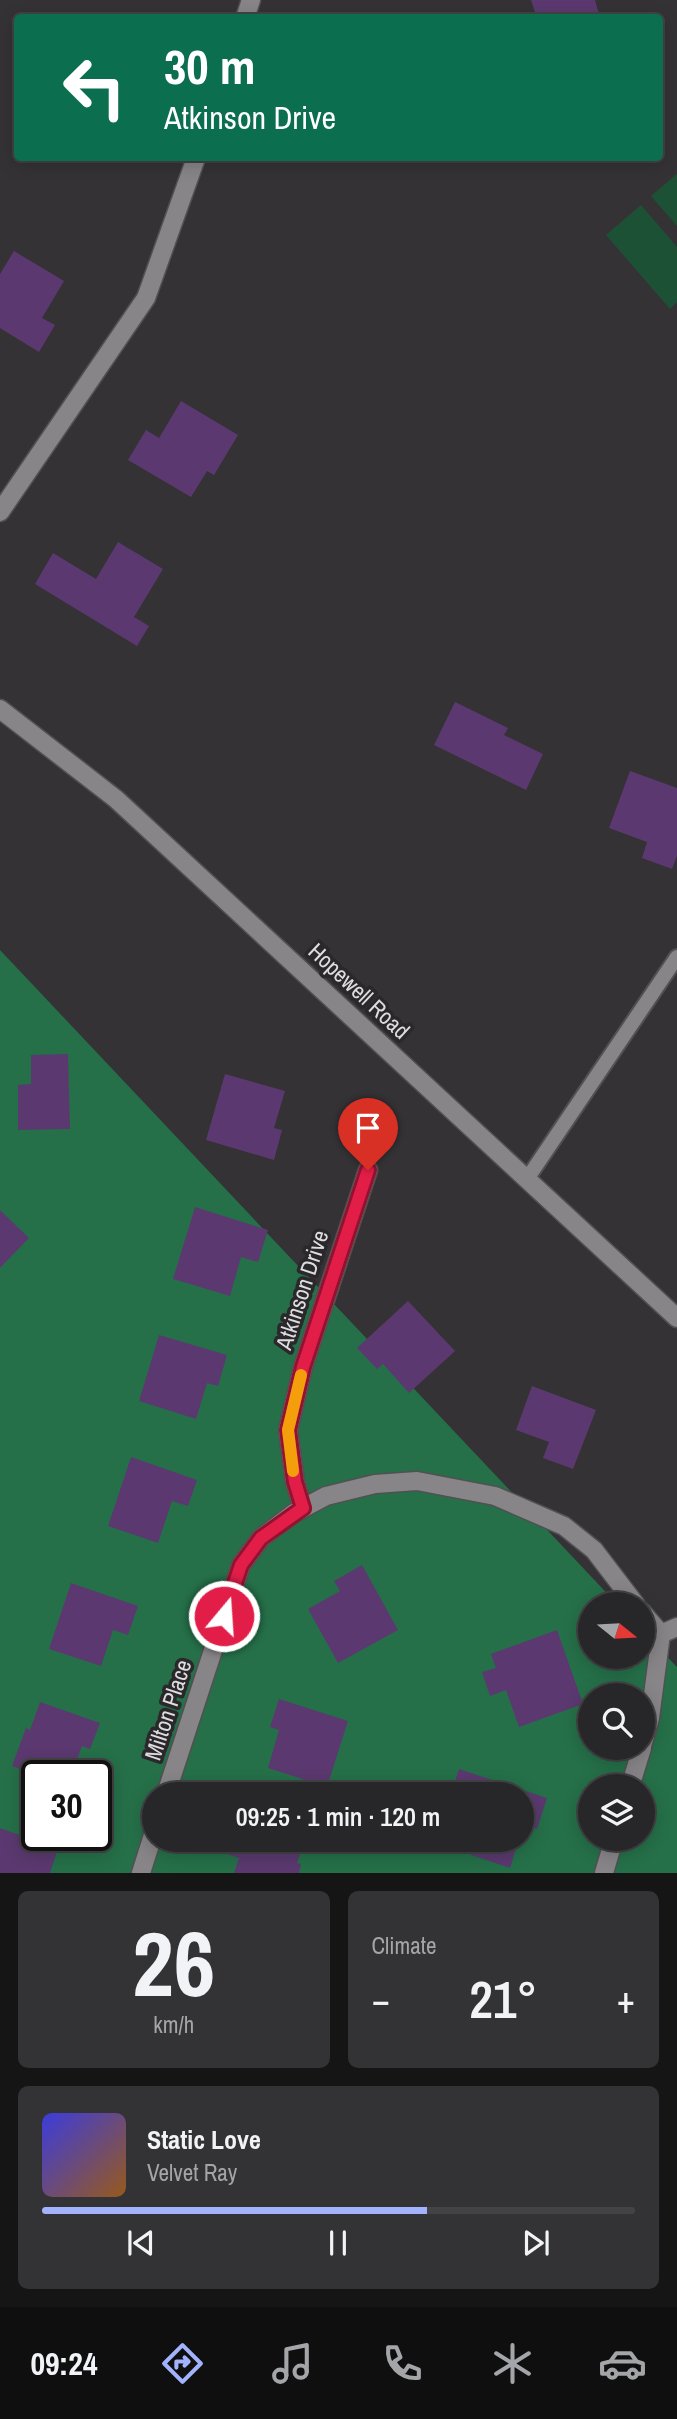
<!DOCTYPE html>
<meta charset="utf-8">
<style>
body{margin:0;font-family:"Archivo Narrow",sans-serif;background:#333234;color:#f1f3f6;height:100vh;display:flex;flex-direction:column;font-size:26px;white-space:nowrap}
*{box-sizing:border-box;margin:0}
p{font-size:23px;color:#a4a5a8}
.icon{flex:none;width:38px;height:38px;fill:none;stroke:currentColor;stroke-width:2;stroke-linecap:round;stroke-linejoin:round}
.map{position:relative;height:1873px;overflow:hidden}
.panel{display:flex;flex-direction:column;gap:18px;padding:18px;background:#151516;flex:1}
.panel>*{flex:none}
.banner{position:absolute;left:14px;top:14px;width:649px;height:147px;border-radius:7px;box-shadow:0 4px 18px #0003,0 0 0 2px #434345;background:#0b6e4f;color:#fff;overflow:hidden}
.needle{width:46px;rotate:108deg}
.controls{position:absolute;left:578px;top:1592px;display:grid;gap:14px}
.controls a{display:grid;place-items:center;width:77px;height:77px;border-radius:50%;background:#272628;box-shadow:0 4px 18px #0003,0 0 0 2px #434345;font-size:35px}
.speed{position:absolute;left:21px;top:1760px;display:flex;gap:14px;font-size:35px;font-weight:700;text-align:center}
.speed>*{display:grid;place-content:center;width:91px;height:91px;border-radius:50%;background:#272628;box-shadow:0 4px 18px #0003,0 0 0 2px #434345;line-height:1}
.speed .limit{border:4px solid #111;border-radius:10px;background:#fff;color:#111}
.pin{position:absolute;display:grid;place-items:center;width:60px;height:60px;color:#fff;margin:-72px -30px;border-radius:50% 50% 50% 0;rotate:-45deg;box-shadow:0 0 7px #0007}
.pin .icon{rotate:45deg}
.me{position:absolute;width:77px;margin:-38px;rotate:18deg;stroke-linejoin:round;filter:drop-shadow(0 0 5px #0008)}
.turn{display:flex;align-items:center;gap:24px;height:147px;padding:0 35px;font-size:32px}
.turn .icon{width:91px;height:91px;stroke-width:2.5}
.turn b{display:block;font-size:49px;line-height:60px}
.big{font-size:52px;font-weight:600;line-height:1.1}
.panel .card{flex:1;display:flex;flex-direction:column;justify-content:center;gap:10px;min-width:0;padding:0 24px;border-radius:10px;background:#333234}
.panel .dial{align-items:center;gap:0}
.dial b{font-size:91px;line-height:1}
.song{display:flex;align-items:center;gap:21px}
.cover{width:84px;height:84px;border-radius:10px;background:linear-gradient(135deg,hsl(240 70% 55%),hsl(30 70% 35%))}
.played{height:7px;border-radius:4px;background:linear-gradient(90deg,#a2b2fd 65%,#434345 65%)}
.keys{display:flex;justify-content:space-around;direction:ltr}
.heat{display:flex;justify-content:space-between;align-items:center;font-size:38px;direction:ltr}
.panel .tiles{flex:1;display:grid;gap:18px;grid-template-columns:1fr 1fr}
.card:last-child{grid-column:span 2}
.trip{position:absolute;left:142px;top:1782px;width:392px;height:70px;border-radius:35px;background:#272628;box-shadow:0 4px 18px #0003,0 0 0 2px #434345;font-weight:600;line-height:70px;text-align:center}
.tabs{display:flex;height:112px;justify-content:space-around;align-items:center;background:#100f10;color:#a4a5a8}
.tabs .icon{width:49px;height:49px}
.tabs .current{color:#a2b2fd}
.tabs b{font-size:32px;color:#f1f3f6}
.map>svg:first-child{display:block}
.green{fill:#1d5135}
.forest{fill:#257049;fill-rule:evenodd}
.building{fill:#5b3970}
.lines{fill:none;stroke-linecap:round;stroke-linejoin:round}
.service-casing{stroke:#515052;stroke-width:18}
.minor-casing{stroke:#515052;stroke-width:21}
.tertiary-casing{stroke:#515052;stroke-width:21}
.service{stroke:#878588;stroke-width:14}
.minor{stroke:#878588;stroke-width:18}
.tertiary{stroke:#878588;stroke-width:18}
.route-casing{stroke:#92132f;stroke-width:18}
.route{stroke:#e11d48;stroke-width:12}
.slow{stroke:#f59e0b;stroke-width:12}
.labels{text-anchor:middle;stroke-width:7;stroke-linejoin:round;paint-order:stroke}
.street-label{font-size:23px;fill:#dddcde;stroke:#2a282b}
</style>
<div class="map">
<svg width="677" height="1873" viewBox="0 0 677 1873">
<rect width="100%" height="100%" fill="#343235"/>
<g class="green">
<polygon points="677,174 677,226 651,196"/>
<polygon points="641,205 677,247 677,302 670,309 606,235"/>
</g>
<path class="forest" d="M0,950L618,1605H590V1657H642V1631L677,1667V1873H0ZM590,1696H642V1748H590ZM37,1776H96V1836H37ZM590,1787H642V1839H590ZM154,1794H522V1839H154Z"/>
<g class="building">
<polygon points="531,0 595,0 600,18 537,18"/>
<polygon points="14,251 64,281 42,318 55,325 39,352 0,328 0,274"/>
<polygon points="181,401 238,435 214,475 207,471 191,497 128,460 146,430 159,438"/>
<polygon points="118,542 163,569 134,617 149,626 137,646 35,584 53,553 96,579"/>
<polygon points="455,702 508,728 504,735 543,754 526,790 434,745"/>
<polygon points="630,771 677,788 677,856 672,869 642,858 647,842 609,828"/>
<polygon points="68,1054 70,1129 18,1130 18,1085 31,1084 31,1055"/>
<polygon points="225,1074 285,1091 274,1128 282,1130 274,1160 206,1140"/>
<polygon points="195,1207 268,1230 258,1262 241,1257 230,1296 173,1279"/>
<polygon points="0,1210 29,1238 0,1268"/>
<polygon points="408,1301 455,1351 409,1393 383,1364 377,1369 357,1348"/>
<polygon points="159,1335 227,1355 218,1386 207,1383 196,1419 139,1401"/>
<polygon points="532,1386 596,1410 573,1469 543,1458 549,1442 516,1430"/>
<polygon points="131,1457 197,1480 188,1506 172,1501 158,1543 108,1526"/>
<polygon points="362,1565 398,1630 338,1663 308,1609 340,1591 334,1581"/>
<polygon points="71,1583 138,1606 128,1635 113,1630 101,1666 49,1649"/>
<polygon points="557,1630 583,1704 519,1727 506,1690 490,1696 482,1672 496,1668 491,1654"/>
<polygon points="279,1699 348,1721 327,1787 268,1768 279,1730 270,1727"/>
<polygon points="40,1702 100,1723 90,1749 82,1746 71,1776 40,1776 12,1766 26,1728 30,1730"/>
<polygon points="459,1769 547,1798 537,1829 524,1825 522,1831 522,1794 451,1794"/>
<polygon points="0,1828 58,1849 50,1873 0,1873"/>
<polygon points="232,1839 277,1839 302,1847 297,1863 301,1864 299,1873 234,1873 239,1858 227,1854"/>
<polygon points="444,1839 519,1839 510,1868 442,1845"/>
</g>
<g class="lines">
<g class="service-casing">
<polyline id="service" points="527,1179 677,957"/>
</g>
<g class="minor-casing">
<g id="minor">
<polyline points="245,18 251,0"/>
<polyline points="0,512 146,298 196,158"/>
<polyline points="303,1508 295,1482 288,1430 303,1367 368,1170"/>
<polyline points="642,1612 661,1634 650,1718 642,1746"/>
<polyline points="661,1634 677,1627"/>
<polyline points="630,1787 642,1748"/>
<polyline points="166,1794 241,1565 261,1538 294,1513 326,1496 375,1484 417,1481 495,1496 564,1526 594,1550 636,1605"/>
<polyline points="141,1873 154,1832"/>
<polyline points="604,1873 614,1839"/>
</g>
</g>
<g class="tertiary-casing">
<polyline id="tertiary" points="0,709 116,799 677,1318"/>
</g>
<use href="#service" class="service"/>
<use href="#minor" class="minor"/>
<use href="#tertiary" class="tertiary"/>
</g>
<g class="lines">
<g class="route-casing">
<polyline id="route" points="224,1616 241,1565 261,1538 303,1508 295,1482 288,1430 303,1367 368,1170"/>
</g>
<use href="#route" class="route"/>
<polyline class="slow" points="293,1471 288,1430 301,1375"/>
</g>
<g class="labels">
<g class="street-label">
<text transform="translate(359 991) rotate(43)" y="8">Hopewell Road</text>
<text transform="translate(302 1290) rotate(-72)" y="8">Atkinson Drive</text>
<text transform="translate(168 1710) rotate(-72)" y="8">Milton Place</text>
</g>
</g>
</svg>
<div class="controls">
<a><svg class="needle" viewBox="-14 -14 28 28"><path d="M0-13l5 13h-10z" fill="#e53935"/><path d="M0 13l5-13h-10z" fill="#a4a5a8"/></svg></a>
<a><svg class="icon" aria-label="search" viewBox="0 0 24 24"><circle cx="10" cy="10" r="6"/><path d="M15 15l6 6"/></svg></a>
<a><svg class="icon" aria-label="layers" viewBox="0 0 24 24"><path d="M12 4l9 5-9 5-9-5zM3 14l9 5 9-5"/></svg></a>
</div>
<div class="speed"><div class="limit">30</div></div>
<div class="pin" style="left:368px;top:1170px;background:#d93025"><svg class="icon" aria-label="arrive" viewBox="0 0 24 24"><path d="M6 21V4h12l-3 4 3 4H6"/></svg></div>
<svg class="me" style="left:224px;top:1616px" viewBox="-20 -20 40 40"><circle r="17" fill="#e11d48" stroke="#fff" stroke-width="3"/><path d="M0-11L8 9 0 5-8 9z" fill="#fff"/></svg>
<div class="trip">09:25 · 1 min · 120 m</div>
<div class="banner">
<div class="turn"><svg class="icon" aria-label="left" viewBox="0 0 24 24"><path d="M17 20v-9H6M10 6l-5 5 5 5"/></svg><div><b>30 m</b>Atkinson Drive</div></div>
</div>
</div>
<section class="panel">
<div class="tiles">
<div class="card dial"><b>26</b><p>km/h</p></div>
<div class="card"><p>Climate</p>
<div class="heat"><a>−</a><b class="big">21°</b><a>+</a></div>
</div>
<div class="card">
<div class="song"><i class="cover"></i><div><b>Static Love</b><p>Velvet Ray</p></div></div>
<div class="played"></div>
<div class="keys"><svg class="icon" aria-label="previous" viewBox="0 0 24 24"><path d="M18 5L8 12l10 7zM5 5v14"/></svg><svg class="icon" aria-label="pause" viewBox="0 0 24 24"><path d="M8 5v14M16 5v14"/></svg><svg class="icon" aria-label="next" viewBox="0 0 24 24"><path d="M6 5l10 7-10 7zM19 5v14"/></svg></div>
</div>
</div>
</section>
<nav class="tabs">
<b>09:24</b>
<svg class="icon current" aria-label="directions" viewBox="0 0 24 24"><path d="M12 3l9 9-9 9-9-9zM9 14v-3h6M13 9l2 2-2 2"/></svg>
<svg class="icon" aria-label="music" viewBox="0 0 24 24"><path d="M9 18V5l10-2v13"/><circle cx="6" cy="18" r="3"/><circle cx="16" cy="16" r="3"/></svg>
<svg class="icon" aria-label="phone" viewBox="0 0 24 24"><path d="M5 4h4l2 5-3 2q2 4 5 5l2-3 5 2v4C11 20 4 13 5 4z"/></svg>
<svg class="icon" aria-label="climate" viewBox="0 0 24 24"><path d="M12 3v18M4 7l16 10M4 17L20 7"/></svg>
<svg class="icon" aria-label="car" viewBox="0 0 24 24"><path d="M5 17H2v-5l4-1 3-4h7l3 4 3 1v5h-3M9 17h6M6 11h13"/><circle cx="7" cy="17" r="2"/><circle cx="17" cy="17" r="2"/></svg>
</nav>
